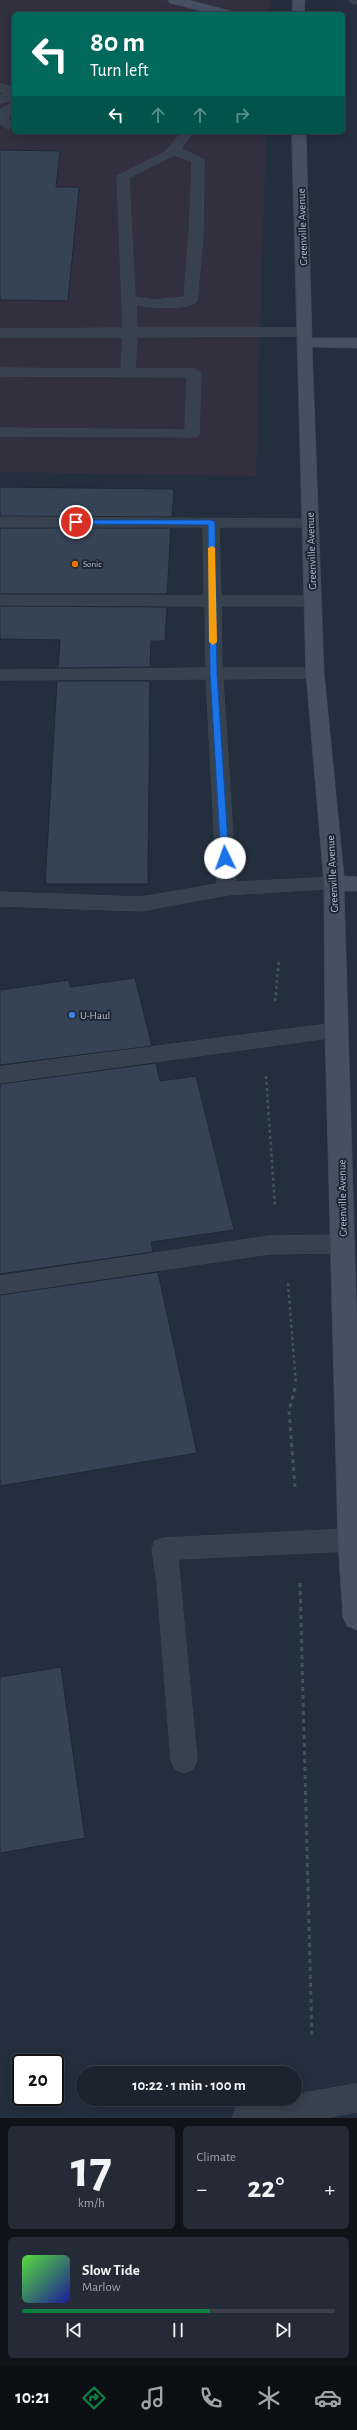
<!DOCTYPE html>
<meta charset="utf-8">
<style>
body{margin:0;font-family:"Alegreya Sans",sans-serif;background:#242b36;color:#f1f3f6;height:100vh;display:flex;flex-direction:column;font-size:15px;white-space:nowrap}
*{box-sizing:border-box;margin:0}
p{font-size:13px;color:#a0a4aa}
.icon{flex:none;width:22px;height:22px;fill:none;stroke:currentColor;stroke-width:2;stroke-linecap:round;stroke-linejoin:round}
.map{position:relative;height:2118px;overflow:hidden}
.panel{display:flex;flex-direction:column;gap:8px;padding:8px;background:#0f1319;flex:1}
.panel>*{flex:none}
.hud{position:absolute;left:12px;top:12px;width:333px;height:122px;border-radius:6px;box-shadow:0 2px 10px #0003,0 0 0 1px #39404a;background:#00695c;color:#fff;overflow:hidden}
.speed{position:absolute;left:12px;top:2054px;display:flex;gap:8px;font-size:20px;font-weight:700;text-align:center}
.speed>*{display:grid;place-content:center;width:52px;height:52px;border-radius:50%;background:#1b232e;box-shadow:0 2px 10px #0003,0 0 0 1px #39404a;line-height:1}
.speed .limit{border:2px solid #111;border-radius:6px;background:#fff;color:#111}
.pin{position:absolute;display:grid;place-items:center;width:34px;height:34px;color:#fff;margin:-17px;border:2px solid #fff;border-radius:50%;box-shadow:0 1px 4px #0007}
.me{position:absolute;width:44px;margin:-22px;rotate:357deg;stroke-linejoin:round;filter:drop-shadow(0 0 3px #0008)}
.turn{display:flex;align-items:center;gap:14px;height:84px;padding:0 12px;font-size:18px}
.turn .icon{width:52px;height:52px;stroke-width:2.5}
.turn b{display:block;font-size:28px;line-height:34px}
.lanes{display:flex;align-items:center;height:38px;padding:0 12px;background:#0003;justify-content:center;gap:20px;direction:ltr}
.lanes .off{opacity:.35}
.big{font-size:30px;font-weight:700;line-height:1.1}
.panel .card{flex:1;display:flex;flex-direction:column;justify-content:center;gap:6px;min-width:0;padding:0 14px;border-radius:6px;background:#242b36}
.panel .dial{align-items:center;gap:0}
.dial b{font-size:52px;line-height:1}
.song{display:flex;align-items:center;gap:12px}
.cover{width:48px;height:48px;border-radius:6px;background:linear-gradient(135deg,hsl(110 70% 55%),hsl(240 70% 35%))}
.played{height:4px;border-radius:2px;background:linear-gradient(90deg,#0b8043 60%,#39404a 60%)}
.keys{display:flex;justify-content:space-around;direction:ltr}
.heat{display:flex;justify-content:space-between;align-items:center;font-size:22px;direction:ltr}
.panel .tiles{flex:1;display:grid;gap:8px;grid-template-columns:1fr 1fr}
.card:last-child{grid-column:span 2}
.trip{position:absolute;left:76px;top:2066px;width:226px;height:40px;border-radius:20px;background:#1b232e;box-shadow:0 2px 10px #0003,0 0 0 1px #39404a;font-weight:700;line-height:40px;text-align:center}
.tab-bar{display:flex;height:64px;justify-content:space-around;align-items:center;background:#0b0e12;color:#a0a4aa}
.tab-bar .icon{width:28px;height:28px}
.tab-bar .on{color:#0b8043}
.tab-bar b{font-size:18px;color:#f1f3f6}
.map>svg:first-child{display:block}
.medical{fill:#32303f}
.building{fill:#364354;stroke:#1f2835}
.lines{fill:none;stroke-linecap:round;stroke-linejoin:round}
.service-casing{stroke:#414a57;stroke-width:1}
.minor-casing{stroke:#414a57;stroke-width:1}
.secondary-casing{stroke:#414a57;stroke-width:1}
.path-far1{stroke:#3f5557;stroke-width:2.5;stroke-dasharray:3 3;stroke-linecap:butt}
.path{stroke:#3f5557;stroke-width:3;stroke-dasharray:4 4;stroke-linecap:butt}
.service{fill:#38414e;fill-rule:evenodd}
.minor{fill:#38414e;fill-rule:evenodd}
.secondary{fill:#465061;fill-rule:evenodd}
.route{fill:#1a73e8;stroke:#114b97}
.slow{fill:#f59e0b}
.food-dot{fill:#e8710a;stroke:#1d2633;stroke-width:1.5}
.shop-dot{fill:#3f7fe0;stroke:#1d2633;stroke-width:1.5}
.labels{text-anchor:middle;stroke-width:4;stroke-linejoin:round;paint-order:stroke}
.far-poi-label{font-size:9px;fill:#b4bcc9;stroke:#1d2633;text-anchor:start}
.street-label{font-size:11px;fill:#b4bcc9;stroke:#1d2633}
.poi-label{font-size:11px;fill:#b4bcc9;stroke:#1d2633;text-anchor:start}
</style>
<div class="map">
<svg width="357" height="2118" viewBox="0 0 357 2118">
<rect width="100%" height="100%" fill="#242f3e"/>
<polygon class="medical" points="0,0 271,0 270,14 14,14 14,132 266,132 256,476 0,472"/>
<g class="building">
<polygon points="0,150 60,151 56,187 77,187 79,189 68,301 0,300"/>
<polygon points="0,487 174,489 172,517 0,516"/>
<polygon points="0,528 171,528 167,594 0,594"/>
<polygon points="0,606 167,607 165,641 151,641 150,667 58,668 60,640 0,639"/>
<polygon points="57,681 150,681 148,884 45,884"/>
<polygon points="135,978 152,1046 0,1065 0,990 69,980 70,987"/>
<polygon points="156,1063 160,1081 196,1076 234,1230 151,1242 153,1252 0,1274 0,1084"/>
<polygon points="158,1272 197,1453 0,1486 0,1295"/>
<polygon points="61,1667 85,1838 0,1853 0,1677"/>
</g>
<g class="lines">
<g class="service-casing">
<g id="service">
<polygon points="0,83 11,87 14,91 14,100 0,103 0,95 4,95 0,91"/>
<polygon points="14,102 14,111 8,118 14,125 8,129 0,124 0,110"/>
<path d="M182,132H194L181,148L204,160L203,236L197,301C190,311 147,307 136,305L137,328H305L312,332L305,336L137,337L135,369H194L201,373L199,434L197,437L0,436V428L185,430L187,377L0,376V368L121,369L123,337H0V329L123,328L117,176L165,152ZM175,155L192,162L189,236L184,297L155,300L135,297L129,178Z"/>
<polygon points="0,517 314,519 317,522 314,525 309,527 219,527 221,596 313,596 319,598 321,601 319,604 313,606 221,606 222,668 315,668 321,669 323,673 321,677 315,678 223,679 236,882 334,877 341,878 343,883 341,888 227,895 141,911 0,906 0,892 141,897 217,884 206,679 0,680 0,670 206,668 205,606 0,605 0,595 204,596 203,527 0,527"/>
<polygon points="336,1023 343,1025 346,1030 343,1035 336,1037 0,1083 0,1067"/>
<polygon points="343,1235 351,1238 354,1244 351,1250 343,1253 269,1254 0,1294 0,1276 269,1236"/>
<polygon points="351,1529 357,1531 357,1549 351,1551 178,1559 197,1760 193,1769 184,1773 175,1769 171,1760 157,1583 152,1549 155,1541 164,1538"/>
<path d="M357,2084V2112L326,2118H232L236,2108C255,2100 274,2099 295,2099V2095Z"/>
</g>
</g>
<g class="minor-casing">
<polygon id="minor" points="349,0 357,0 357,4 351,3"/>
</g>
<g class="secondary-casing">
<g id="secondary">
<polygon points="168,0 188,0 231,11 233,14 213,14 170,3"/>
<polygon points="293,0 305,0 304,14 292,14"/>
<polygon points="292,132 306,132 312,338 357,338 357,348 312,347 324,673 344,876 357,877 357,891 344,891 357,1327 357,1630 347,1626 343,1617 338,1540 325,1030 324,883 306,673"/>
</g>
</g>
<g class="path-far1">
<polyline points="275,1001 279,960"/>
<polyline points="266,1076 275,1207"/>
<polyline points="288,1283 296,1385"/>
</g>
<g class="path">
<polyline points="295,1487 289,1411 296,1384"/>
<polyline points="300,1583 312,2039"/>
</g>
<use href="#service" class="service"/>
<use href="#minor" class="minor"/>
<use href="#secondary" class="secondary"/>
</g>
<polygon class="route" points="211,520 215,522 217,673 229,858 225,861 221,858 210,673 208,525 76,524 72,522 76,520"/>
<polygon class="slow" points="212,546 215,548 217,642 213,645 209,642 208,548"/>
<circle class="food-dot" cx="75" cy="564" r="4"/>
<circle class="shop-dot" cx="72" cy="1015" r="4"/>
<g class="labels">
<g class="far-poi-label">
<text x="83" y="567">Sonic</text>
</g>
<g class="street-label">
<text transform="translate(302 227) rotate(-92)" y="4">Greenville Avenue</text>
<text transform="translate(311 551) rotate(-92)" y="4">Greenville Avenue</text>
<text transform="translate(332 874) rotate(-93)" y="4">Greenville Avenue</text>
<text transform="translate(342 1198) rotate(-91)" y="4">Greenville Avenue</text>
</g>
<g class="poi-label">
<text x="80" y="1019">U-Haul</text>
</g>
</g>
</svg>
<div class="speed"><div class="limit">20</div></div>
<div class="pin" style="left:76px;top:522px;background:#d93025"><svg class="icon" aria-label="arrive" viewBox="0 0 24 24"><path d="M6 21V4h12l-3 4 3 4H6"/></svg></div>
<svg class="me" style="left:225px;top:858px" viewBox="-20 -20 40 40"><circle r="19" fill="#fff"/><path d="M0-13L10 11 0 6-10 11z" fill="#1a73e8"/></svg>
<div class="trip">10:22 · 1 min · 100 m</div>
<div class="hud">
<div class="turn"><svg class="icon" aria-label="left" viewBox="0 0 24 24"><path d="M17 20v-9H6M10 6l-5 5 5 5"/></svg><div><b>80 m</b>Turn left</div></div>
<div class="lanes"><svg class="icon" aria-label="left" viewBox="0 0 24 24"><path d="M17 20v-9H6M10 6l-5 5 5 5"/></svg><svg class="icon off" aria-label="ahead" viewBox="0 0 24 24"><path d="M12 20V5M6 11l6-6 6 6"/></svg><svg class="icon off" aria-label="ahead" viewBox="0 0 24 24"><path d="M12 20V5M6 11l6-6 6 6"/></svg><svg class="icon off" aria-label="right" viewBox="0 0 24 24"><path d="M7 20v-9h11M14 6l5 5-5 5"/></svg></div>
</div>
</div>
<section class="panel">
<div class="tiles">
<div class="card dial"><b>17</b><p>km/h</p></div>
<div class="card"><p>Climate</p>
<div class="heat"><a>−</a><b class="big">22°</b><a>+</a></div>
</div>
<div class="card">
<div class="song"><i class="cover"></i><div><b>Slow Tide</b><p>Marlow</p></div></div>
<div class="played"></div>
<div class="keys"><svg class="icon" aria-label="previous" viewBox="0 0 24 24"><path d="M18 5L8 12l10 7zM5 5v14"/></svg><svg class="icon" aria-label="pause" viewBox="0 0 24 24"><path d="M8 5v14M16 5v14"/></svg><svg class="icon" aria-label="next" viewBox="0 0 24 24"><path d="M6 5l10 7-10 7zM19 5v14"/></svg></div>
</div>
</div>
</section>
<nav class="tab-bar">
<b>10:21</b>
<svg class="icon on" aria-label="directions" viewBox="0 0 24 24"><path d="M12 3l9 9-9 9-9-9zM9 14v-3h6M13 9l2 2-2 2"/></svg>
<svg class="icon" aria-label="music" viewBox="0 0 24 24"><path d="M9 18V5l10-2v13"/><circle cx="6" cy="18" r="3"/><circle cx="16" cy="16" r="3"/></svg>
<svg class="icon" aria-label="phone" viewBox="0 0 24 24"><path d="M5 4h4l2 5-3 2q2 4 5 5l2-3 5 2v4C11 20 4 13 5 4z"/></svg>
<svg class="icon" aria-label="climate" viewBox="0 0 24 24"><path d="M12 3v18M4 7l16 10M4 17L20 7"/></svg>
<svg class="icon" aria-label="car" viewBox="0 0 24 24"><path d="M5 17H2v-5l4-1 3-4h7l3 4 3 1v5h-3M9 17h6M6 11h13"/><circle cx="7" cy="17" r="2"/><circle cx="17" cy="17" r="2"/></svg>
</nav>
